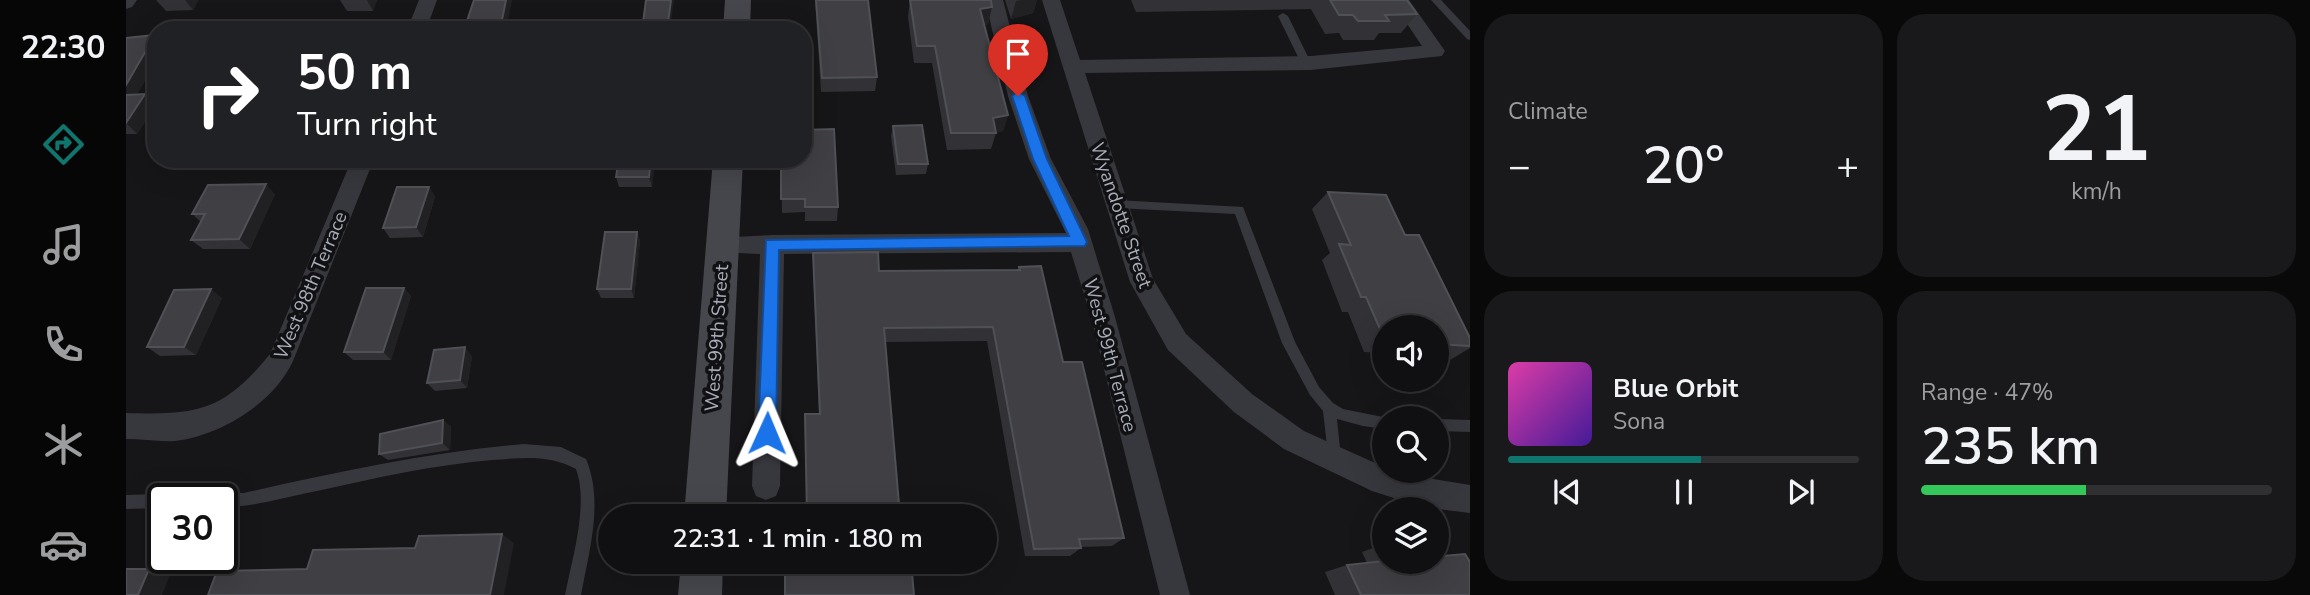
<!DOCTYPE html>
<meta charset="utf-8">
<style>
body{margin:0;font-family:"Nunito Sans",sans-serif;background:#19191b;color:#f1f3f6;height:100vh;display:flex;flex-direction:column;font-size:26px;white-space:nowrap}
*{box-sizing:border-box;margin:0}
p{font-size:23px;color:#9c9d9f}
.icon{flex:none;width:38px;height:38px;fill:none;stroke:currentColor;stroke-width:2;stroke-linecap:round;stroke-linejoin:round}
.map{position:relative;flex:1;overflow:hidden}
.details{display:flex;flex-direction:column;gap:14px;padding:14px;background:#09090a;width:840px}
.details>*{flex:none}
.top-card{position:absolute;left:21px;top:21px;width:665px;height:147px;border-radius:28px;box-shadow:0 7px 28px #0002,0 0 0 2px #303032;background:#202124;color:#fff;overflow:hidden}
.fabs{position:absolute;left:1246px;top:315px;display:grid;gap:14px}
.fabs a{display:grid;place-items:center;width:77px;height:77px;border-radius:50%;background:#101012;box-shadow:0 7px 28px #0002,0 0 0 2px #303032;font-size:35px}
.speed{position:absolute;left:21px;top:483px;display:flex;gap:14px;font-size:35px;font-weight:700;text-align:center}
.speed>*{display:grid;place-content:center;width:91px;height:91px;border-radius:50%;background:#101012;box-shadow:0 7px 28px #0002,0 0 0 2px #303032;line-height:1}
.speed .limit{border:4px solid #111;border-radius:10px;background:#fff;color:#111}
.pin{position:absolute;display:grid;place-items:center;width:60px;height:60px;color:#fff;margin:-72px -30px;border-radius:50% 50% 50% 0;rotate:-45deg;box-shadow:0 0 7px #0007}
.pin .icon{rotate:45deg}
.me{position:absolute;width:77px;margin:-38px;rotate:1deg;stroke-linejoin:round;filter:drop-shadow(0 0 5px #0008)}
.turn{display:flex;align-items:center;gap:24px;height:147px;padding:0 35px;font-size:32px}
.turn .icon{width:91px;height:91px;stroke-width:2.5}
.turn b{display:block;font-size:49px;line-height:60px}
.big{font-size:52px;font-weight:600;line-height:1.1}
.details .card{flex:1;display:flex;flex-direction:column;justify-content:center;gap:10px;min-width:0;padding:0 24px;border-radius:28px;background:#19191b}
.details .dial{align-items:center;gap:0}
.dial b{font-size:91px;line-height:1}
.song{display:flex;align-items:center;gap:21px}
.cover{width:84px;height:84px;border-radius:10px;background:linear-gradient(135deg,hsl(320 70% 55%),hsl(260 70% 35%))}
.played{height:7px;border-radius:4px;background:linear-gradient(90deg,#0f766e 55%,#303032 55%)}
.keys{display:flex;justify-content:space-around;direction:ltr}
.heat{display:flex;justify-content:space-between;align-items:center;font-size:38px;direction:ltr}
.charge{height:10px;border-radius:5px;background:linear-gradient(90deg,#34c759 47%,#303032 0)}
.details .tiles{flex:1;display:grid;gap:14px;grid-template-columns:repeat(2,1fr)}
.trip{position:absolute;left:472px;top:504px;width:399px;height:70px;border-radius:35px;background:#101012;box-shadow:0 7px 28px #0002,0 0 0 2px #303032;font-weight:600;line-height:70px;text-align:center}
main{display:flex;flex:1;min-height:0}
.menu{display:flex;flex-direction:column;width:126px;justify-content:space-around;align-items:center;background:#060607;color:#9c9d9f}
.menu .icon{width:49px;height:49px}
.menu .on{color:#0f766e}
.menu b{font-size:32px;color:#f1f3f6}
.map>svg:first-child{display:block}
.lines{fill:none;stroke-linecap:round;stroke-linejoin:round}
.lane{fill:#37383d;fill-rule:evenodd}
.street{fill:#37383d;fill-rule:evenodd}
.secondary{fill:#45474d;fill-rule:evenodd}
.wall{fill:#323236}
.shaded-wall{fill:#212124}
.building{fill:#3f3f44;stroke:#4f5156;stroke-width:2}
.route{fill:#1a73e8;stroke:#114b97;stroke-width:2}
.labels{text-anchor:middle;stroke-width:7;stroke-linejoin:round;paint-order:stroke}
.street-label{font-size:19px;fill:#a8adb8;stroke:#111113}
</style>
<main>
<nav class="menu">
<b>22:30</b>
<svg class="icon on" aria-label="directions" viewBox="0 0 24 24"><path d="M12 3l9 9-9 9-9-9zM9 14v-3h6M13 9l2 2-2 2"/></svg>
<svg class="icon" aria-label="music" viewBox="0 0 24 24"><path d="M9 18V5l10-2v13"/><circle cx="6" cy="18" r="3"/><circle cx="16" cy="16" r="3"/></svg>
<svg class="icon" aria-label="phone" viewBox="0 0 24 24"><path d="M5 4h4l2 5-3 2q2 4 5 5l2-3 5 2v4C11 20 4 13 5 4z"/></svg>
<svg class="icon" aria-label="climate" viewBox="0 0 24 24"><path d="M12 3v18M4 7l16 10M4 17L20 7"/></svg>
<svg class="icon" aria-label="car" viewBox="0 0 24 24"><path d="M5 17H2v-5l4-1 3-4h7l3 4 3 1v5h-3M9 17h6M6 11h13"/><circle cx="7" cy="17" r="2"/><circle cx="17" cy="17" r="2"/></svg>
</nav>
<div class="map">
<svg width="1344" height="595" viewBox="0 0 1344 595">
<rect width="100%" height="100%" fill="#161618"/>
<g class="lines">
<g class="lane">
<polygon points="1305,0 1315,0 1344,31 1344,40 1341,39"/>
<polygon points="1157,13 1162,16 1185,63 1183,65 1177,65 1175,63 1152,16"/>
<polygon points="990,200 1117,207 1169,342 1193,387 1207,403 1217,409 1262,418 1258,418 1258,429 1237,426 1211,419 1215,458 1213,463 1208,465 1203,463 1197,411 1184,395 1156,343 1109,214 990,208 984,204"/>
<polygon points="1311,419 1344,420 1344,432 1311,431"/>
<path d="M398,444L435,447L460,459C478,502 463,551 455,595H439C446,559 463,504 450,469C422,454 396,458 366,460C307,465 249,478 191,491C160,497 129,507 96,507V499H89L91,495L96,493H118C211,472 303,452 398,444Z"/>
<polygon points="37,494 43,499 37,499 37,508 0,509 0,495"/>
</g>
<g class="street">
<polygon points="0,0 11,0 6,7 0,9"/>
<polygon points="293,0 311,0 300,30 281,30"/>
<polygon points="859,0 877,0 902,96 925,159 962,229 989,317 1064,595 1034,595 965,317 945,252 658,254 654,486 650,496 640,500 630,496 626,486 634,254 588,252 584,245 588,238 646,235 940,233 903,159 882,96"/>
<polygon points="916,0 934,0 954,60 1185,56 1296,46 1265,0 1283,0 1319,51 1316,56 1185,70 959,73 1027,279 1060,334 1126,394 1178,431 1258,467 1258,471 1344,485 1344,513 1296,507 1246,491 1158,449 1108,412 1042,350 1004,282"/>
<path d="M226,159H248L167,361C148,403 94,436 49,441C33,442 16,439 0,439V413C71,415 97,412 144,354Z"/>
</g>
<g class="secondary">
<polygon points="599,0 625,0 624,30 597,30"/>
<polygon points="587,159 617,159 600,516 558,516"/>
<polygon points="555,562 597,562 596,595 552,595"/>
</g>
</g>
<g class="wall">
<polygon points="30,0 72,0 67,10 40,11"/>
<polygon points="214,0 251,0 247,11 221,11"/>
<polygon points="689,0 742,0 751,77 749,91 695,92"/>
<polygon points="784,0 866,7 862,24 858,25 882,115 877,131 870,133 865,149 821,150 806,63 788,63 782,17"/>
<polygon points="879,0 911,0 907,13 885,19"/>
<polygon points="1005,0 1281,0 1291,14 1275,33 1253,33 1248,40 1217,40 1213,33 1199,34 1185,9 1010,12"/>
<polygon points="30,36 30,62 11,94 19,94 30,105 11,134 0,134 0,38"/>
<polygon points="767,126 802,164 800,174 770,175 765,136"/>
<polygon points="493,159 529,159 526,187 493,187 490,177"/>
<polygon points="655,159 712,207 711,221 679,221 679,212 656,213"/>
<polygon points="303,187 309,197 297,237 264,238 257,228"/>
<polygon points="1202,192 1279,235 1344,338 1344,348 1324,360 1311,359 1311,327 1258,327 1258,353 1238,352 1222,312 1216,312 1196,260 1204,253 1186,209"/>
<polygon points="149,194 124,249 77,249 65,240 75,222 66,214"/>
<polygon points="511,232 514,241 508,298 475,298 471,289"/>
<polygon points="687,253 753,271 892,270 893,267 937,362 998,538 986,546 955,547 955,548 944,556 899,556 861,341 759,342 774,516 693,414 687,267"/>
<polygon points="278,288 285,296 265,360 227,360 218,352"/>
<polygon points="96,298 70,355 34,356 21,347"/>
<polygon points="346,356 341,388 309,391 301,383"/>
<polygon points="317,420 325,427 324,450 262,460 253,454"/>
<polygon points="1258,544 1258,562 1317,556 1344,595 1209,595 1199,572 1221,565 1241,563 1236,552"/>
</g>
<g class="shaded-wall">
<polygon points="59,0 72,0 67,10"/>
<polygon points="241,0 251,0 247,11"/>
<polygon points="380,0 386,0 380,30 374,30"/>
<polygon points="545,0 548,0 544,30 541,30"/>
<polygon points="895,0 911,0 907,13 885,19 890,1"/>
<polygon points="866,7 862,24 849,27 854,9"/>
<polygon points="29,35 30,62 5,105 0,100 0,85"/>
<polygon points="19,94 30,105 11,134 0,123"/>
<polygon points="882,115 877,131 870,133 867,118"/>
<polygon points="525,159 529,159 526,187 523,177"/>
<polygon points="140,184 149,194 124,249 113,239"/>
<polygon points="303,187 309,197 297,237 290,227"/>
<polygon points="511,232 514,241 508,298 505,289"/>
<polygon points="278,288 285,296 265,360 257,352"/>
<polygon points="85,289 96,298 70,355 58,347"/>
<polygon points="339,347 346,356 341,388 334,380"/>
<polygon points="317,420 325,427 324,450 316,443"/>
<polygon points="376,534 388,543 378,595 364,595"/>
<polygon points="23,569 44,575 36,595 12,595"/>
</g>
<g class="building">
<polygon points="348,0 380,0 374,30 333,30 333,27 339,27"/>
<polygon points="520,0 545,0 541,30 516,30"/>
<polygon points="690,0 742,0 751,77 696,78"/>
<polygon points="784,0 865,0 866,7 854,9 882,115 867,118 870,133 825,133 809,46 791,46"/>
<polygon points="1204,0 1281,0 1291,14 1259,15 1263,21 1232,21 1227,15 1213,15"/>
<polygon points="29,35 0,85 0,38"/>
<polygon points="19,94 0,123 0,95"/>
<polygon points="796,125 802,164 772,164 767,126"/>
<polygon points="708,129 712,207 679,207 679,199 655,199 655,159 677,159 677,130"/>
<polygon points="493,159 525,159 523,177 490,177"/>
<polygon points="140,184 113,239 65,240 79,214 66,214 82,185"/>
<polygon points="271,187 303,187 290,227 257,228"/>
<polygon points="1202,192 1260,195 1279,235 1293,235 1344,338 1344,346 1311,344 1311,327 1258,327 1258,338 1240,297 1235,297 1213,244 1225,245"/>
<polygon points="479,232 511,232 505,289 471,289"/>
<polygon points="752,252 753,271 894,270 893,267 915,266 937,362 956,362 998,538 953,539 955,548 908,549 867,327 758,328 774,516 681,516 679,414 694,414 687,253"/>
<polygon points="240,288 278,288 257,352 218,352"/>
<polygon points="85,289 58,347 21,347 48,290"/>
<polygon points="339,347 334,380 301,383 308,350"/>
<polygon points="317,420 316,443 253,454 254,434"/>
<polygon points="376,534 364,595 82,595 91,571 181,569 187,550 289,548 293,536"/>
<polygon points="1311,544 1317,556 1339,554 1344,562 1344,595 1235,595 1221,565 1258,561 1311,562"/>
<polygon points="659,562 785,562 788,595 659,595"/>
<polygon points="0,569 23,569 12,595 0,595"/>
</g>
<polygon class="route" points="892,91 899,96 921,159 961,242 959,246 653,250 650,433 647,439 641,441 635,439 632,433 640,240 943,236 907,159 886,96"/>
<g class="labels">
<g class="street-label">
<text transform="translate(996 215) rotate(71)" y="7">Wyandotte Street</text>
<text transform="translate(184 285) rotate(-67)" y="7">West 98th Terrace</text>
<text transform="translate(590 338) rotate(-86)" y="7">West 99th Street</text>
<text transform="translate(985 355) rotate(75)" y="7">West 99th Terrace</text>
</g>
</g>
</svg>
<div class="fabs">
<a><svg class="icon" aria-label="sound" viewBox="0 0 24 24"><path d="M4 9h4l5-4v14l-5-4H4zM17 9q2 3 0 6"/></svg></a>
<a><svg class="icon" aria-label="search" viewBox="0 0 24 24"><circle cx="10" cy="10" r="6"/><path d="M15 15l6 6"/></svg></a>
<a><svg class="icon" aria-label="layers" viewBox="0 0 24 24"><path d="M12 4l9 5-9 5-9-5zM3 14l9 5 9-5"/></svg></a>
</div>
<div class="speed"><div class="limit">30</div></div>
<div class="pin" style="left:892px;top:96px;background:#d93025"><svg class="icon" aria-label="arrive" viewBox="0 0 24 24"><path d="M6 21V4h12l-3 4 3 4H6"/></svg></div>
<svg class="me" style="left:641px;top:433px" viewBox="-20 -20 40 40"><path d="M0-17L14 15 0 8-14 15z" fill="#1a73e8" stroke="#fff" stroke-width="4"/></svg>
<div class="trip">22:31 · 1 min · 180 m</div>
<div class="top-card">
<div class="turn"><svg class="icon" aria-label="right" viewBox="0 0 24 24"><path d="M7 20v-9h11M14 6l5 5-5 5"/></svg><div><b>50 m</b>Turn right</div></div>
</div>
</div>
<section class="details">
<div class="tiles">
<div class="card"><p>Climate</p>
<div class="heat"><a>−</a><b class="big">20°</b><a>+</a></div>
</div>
<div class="card dial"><b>21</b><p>km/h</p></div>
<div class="card">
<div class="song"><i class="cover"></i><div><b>Blue Orbit</b><p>Sona</p></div></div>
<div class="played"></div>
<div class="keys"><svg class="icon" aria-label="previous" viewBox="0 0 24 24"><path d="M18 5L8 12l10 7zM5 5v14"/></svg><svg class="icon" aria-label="pause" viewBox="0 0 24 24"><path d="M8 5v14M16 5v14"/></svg><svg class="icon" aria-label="next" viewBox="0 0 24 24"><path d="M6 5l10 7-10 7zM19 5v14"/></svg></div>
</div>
<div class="card"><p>Range · 47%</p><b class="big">235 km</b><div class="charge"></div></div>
</div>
</section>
</main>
